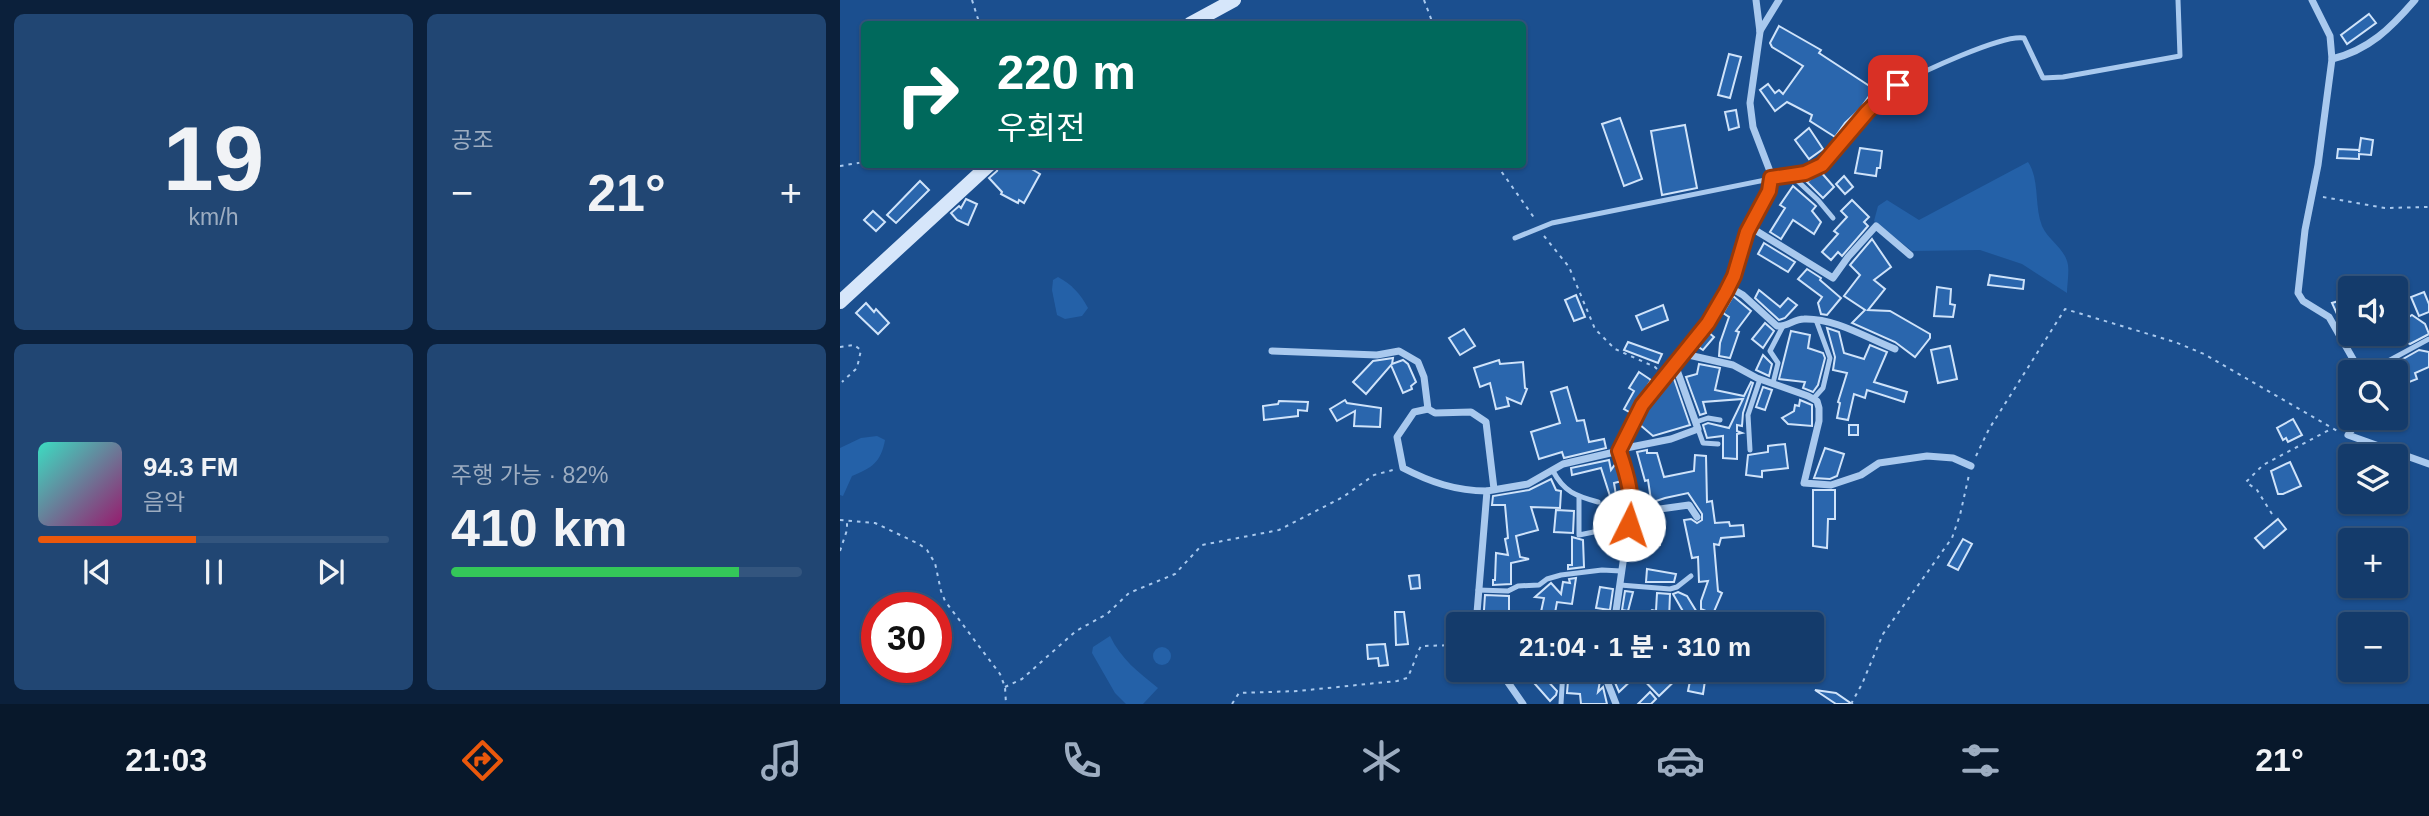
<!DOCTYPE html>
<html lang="ko">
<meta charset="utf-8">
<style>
body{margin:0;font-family:Arial,"Noto Sans KR",sans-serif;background:#214673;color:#f1f3f6;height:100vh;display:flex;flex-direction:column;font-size:26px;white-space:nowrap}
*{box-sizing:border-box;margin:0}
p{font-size:23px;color:#9dadc1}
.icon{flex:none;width:38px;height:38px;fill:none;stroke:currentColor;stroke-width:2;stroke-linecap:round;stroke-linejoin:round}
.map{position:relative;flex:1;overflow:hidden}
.panel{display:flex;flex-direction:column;gap:14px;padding:14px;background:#0b203b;width:840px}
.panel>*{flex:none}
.guide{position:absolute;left:21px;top:21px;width:665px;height:147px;border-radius:7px;box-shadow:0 2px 5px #0004,0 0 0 2px #33557e;background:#00695c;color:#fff;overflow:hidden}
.tools{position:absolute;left:1498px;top:276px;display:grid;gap:14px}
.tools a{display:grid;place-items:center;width:70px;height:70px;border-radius:7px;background:#143b6b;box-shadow:0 2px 5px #0004,0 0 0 2px #33557e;font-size:35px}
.speed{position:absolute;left:21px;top:592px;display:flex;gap:14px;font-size:35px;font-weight:700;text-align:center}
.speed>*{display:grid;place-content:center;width:91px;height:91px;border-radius:50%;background:#143b6b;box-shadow:0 2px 5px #0004,0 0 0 2px #33557e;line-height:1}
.speed .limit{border:10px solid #d22;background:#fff;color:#111}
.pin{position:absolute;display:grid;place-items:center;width:60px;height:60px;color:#fff;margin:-30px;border-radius:14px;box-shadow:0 4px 10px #0006}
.me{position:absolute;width:77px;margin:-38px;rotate:4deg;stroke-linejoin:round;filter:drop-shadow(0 0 5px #0008)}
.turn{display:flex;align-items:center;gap:24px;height:147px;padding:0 21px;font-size:32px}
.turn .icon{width:91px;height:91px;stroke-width:2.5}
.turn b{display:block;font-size:49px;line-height:60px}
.big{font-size:52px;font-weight:800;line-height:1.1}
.panel .widget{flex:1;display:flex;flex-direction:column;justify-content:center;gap:10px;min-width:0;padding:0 24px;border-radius:10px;background:#214673}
.panel .dial{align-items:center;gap:0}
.dial b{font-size:91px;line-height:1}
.song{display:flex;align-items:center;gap:21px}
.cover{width:84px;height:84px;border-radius:10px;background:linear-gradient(135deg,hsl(170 70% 55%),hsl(320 70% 35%))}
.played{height:7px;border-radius:4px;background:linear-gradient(90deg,#ea580c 45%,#33557e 45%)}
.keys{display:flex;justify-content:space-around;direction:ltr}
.heat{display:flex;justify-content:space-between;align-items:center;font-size:38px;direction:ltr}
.charge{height:10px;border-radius:5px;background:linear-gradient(90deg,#34c759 82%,#33557e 0)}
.panel .tiles{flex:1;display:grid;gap:14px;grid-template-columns:repeat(2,1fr)}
.trip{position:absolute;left:606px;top:612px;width:378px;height:70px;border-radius:7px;background:#143b6b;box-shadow:0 2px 5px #0004,0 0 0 2px #33557e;font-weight:800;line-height:70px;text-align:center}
.dock{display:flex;height:112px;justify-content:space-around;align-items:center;background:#08182b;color:#9dadc1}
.dock .icon{width:49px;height:49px}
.dock .on{color:#ea580c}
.dock b{font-size:32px;color:#f1f3f6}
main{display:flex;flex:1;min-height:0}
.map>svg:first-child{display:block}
.green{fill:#2461a8}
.building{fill:#2a66ad;stroke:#cfe3fa;stroke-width:2}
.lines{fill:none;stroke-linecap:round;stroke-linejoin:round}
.path{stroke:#a9c9ee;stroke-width:2;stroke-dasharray:3.5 5;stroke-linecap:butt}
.lane{stroke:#a9c9ee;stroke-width:5}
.street{stroke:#a9c9ee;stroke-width:7}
.secondary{stroke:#d6e6fa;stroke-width:14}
.route-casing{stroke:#983908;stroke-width:18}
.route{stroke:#ea580c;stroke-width:12}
</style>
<main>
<section class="panel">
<div class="tiles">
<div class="widget dial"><b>19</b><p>km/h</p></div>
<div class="widget"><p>공조</p>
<div class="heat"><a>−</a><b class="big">21°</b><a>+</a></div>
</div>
<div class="widget">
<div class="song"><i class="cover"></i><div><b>94.3 FM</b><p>음악</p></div></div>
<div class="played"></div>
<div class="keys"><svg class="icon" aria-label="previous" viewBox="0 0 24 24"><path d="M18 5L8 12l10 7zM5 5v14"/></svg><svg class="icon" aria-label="pause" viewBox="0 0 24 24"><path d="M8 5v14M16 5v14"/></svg><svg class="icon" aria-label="next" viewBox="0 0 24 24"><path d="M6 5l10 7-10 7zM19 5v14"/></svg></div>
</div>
<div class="widget"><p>주행 가능 · 82%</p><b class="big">410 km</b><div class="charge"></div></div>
</div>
</section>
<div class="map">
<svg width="1589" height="704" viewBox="0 0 1589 704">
<rect width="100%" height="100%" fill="#1b4f8f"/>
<g class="green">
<path d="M1188,162C1200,180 1194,205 1202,226C1208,240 1222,246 1227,261C1230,269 1227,284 1227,293L1182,264L1140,250L1072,251L1034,221L1038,206L1047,200L1079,220Z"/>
<path d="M218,277C232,285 240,293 248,308L242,316L225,319L217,315L212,290L213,280Z"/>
<path d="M37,436L45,440C41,462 32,468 12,476L3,496L0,495V448L21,438Z"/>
<path d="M270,636C281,659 298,672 318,688L303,704H286L275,693L252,653L253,647Z"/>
<circle cx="322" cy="656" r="9"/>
</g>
<g class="building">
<polygon points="1529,14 1536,23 1507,44 1501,35"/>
<polygon points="939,26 981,50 979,53 1034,89 1020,109 1005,123 995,137 970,121 972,115 947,102 935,111 920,90 928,84 935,93 939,90 943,94 963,66 932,47 930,43"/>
<polygon points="889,54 901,57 890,98 878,95"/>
<polygon points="896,110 899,127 889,130 885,112"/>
<polygon points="780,118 802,179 784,186 762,124"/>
<polygon points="845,125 857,188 822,195 811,131"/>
<polygon points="969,128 983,149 969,159 955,140"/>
<polygon points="1521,138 1533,140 1531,155 1519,154 1519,159 1497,158 1498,149 1519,150 1519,152"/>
<polygon points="1020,148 1042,151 1040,168 1037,168 1036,176 1015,173"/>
<polygon points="159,164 183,164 200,174 184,203 179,200 178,203 161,194 162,192 149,178 157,171"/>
<polygon points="980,171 994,187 983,198 967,182"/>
<polygon points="1004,176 1013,187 1005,194 996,184"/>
<polygon points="80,181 89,190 56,223 47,215"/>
<polygon points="953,186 976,206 972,211 981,222 974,234 953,220 941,239 930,232 945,208 940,205"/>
<polygon points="126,199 137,204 128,225 117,220 111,213 119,206 121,208"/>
<polygon points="1012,200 1029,217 1024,222 1028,226 1002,256 998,252 991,260 982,252 998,234 994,231 1007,217 1001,211"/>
<polygon points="33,211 45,222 36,231 24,220"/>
<polygon points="1032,239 1051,267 1034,280 1045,289 1028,310 1050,311 1090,334 1090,338 1075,357 1055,342 1012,323 1025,310 1004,296 1020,275 1010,265"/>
<polygon points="924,243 955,262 948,272 918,254"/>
<polygon points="967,269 981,278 980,280 1001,298 987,315 981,314 978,303 982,297 958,279"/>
<polygon points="1150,275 1184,280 1183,289 1148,285"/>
<polygon points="1097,287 1111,289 1110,304 1115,305 1113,317 1094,316"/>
<polygon points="919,290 940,307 948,298 957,305 945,318 939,320 915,298"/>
<polygon points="1584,292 1589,304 1589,312 1579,316 1571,297"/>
<polygon points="736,295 745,317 734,321 725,300"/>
<polygon points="893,296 911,311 896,331 899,332 890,358 879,356 880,343 889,317 883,313"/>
<polygon points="1502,300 1510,324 1510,334 1514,336 1508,338 1492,303"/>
<polygon points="26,303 34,312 36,309 49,323 38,334 16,313"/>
<polygon points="823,305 828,320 802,330 796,316"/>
<polygon points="1572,315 1585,324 1589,334 1570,344 1556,336 1556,325"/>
<polygon points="925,323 934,331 923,348 912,339"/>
<polygon points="987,328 999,332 1004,353 1024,359 1030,345 1047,352 1034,382 1067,392 1064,402 1027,390 1025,398 1014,394 1008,420 997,418 1000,403 998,402 1007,373 993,370 995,357"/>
<polygon points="624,329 635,346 620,355 609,338"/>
<polygon points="951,331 970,335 968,348 983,353 985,358 978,385 973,392 963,388 965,382 939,379"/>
<polygon points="868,332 874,337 863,350 857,346"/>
<polygon points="788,342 822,354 818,363 784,350"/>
<polygon points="1110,346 1117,379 1098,383 1091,350"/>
<polygon points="1579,350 1589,352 1589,367 1575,373 1577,379 1564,384 1556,363"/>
<polygon points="923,355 932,364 929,376 916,370"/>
<polygon points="553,358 552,364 563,360 568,364 576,382 571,386 572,389 563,393 551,365 526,394 513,382 533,361"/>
<polygon points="659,360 660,364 683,362 685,388 687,389 681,404 667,398 669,406 656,409 650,383 640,387 634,368"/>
<polygon points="859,364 880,368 875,390 904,396 911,382 913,383 903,413 902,426 897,425 897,431 902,433 897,434 897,459 883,458 883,436 867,438 863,425 868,423 889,428 903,399 863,402 866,413 860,415 846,377 857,374"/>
<polygon points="799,372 811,380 791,413 784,409 794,391 789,388"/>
<polygon points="833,376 850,425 813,436 799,424 807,408"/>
<polygon points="727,387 737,421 744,420 749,442 764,439 766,448 724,458 722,452 699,459 691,432 720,423 711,392"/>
<polygon points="923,387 932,390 925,410 916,407"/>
<polygon points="505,400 507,403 541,408 540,427 514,426 515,411 497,421 490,409"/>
<polygon points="960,400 972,405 972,426 948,424 942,418 954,411 955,405 959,406"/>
<polygon points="439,401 468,402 467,411 458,410 458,416 424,420 423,406 438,404"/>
<polygon points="1453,419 1462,435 1448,442 1446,438 1443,440 1437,428"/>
<rect x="1009" y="425" width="9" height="10"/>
<polygon points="945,444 948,468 922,471 922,477 906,475 908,455 928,452 928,446"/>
<polygon points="985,448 1004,454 997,476 990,479 974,478"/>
<polygon points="807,450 807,453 817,453 824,477 854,471 855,455 866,456 867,502 872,501 875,523 889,522 890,526 903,525 904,536 881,538 879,545 874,544 878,591 882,593 873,614 861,609 861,601 868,581 859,582 858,557 852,558 844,520 851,519 857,523 862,520 862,514 848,493 825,498 816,501 816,503 797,506 798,502 811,500 808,480 805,481 797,452"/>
<polygon points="769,460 771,470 776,463 782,481 774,483 776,495 770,496 761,468 732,475 731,468"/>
<polygon points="1450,462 1461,486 1443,494 1438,494 1431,471"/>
<polygon points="711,479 716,490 721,491 720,508 691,507 698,530 676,536 680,557 689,559 671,563 671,584 653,585 653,580 655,580 656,553 668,555 665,539 668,538 665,505 652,505 653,496 689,490"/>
<polygon points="973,490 995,490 995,519 988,519 987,548 973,546"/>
<polygon points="716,510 734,511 733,533 714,532"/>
<polygon points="777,515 778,522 758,526 756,518"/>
<polygon points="818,515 820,545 804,547 802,528 794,529 796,519"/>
<polygon points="1438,519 1446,529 1424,548 1415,538"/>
<polygon points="732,537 743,540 744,567 728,569 728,565 732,565"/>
<polygon points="1123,539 1132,544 1118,570 1108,565"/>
<polygon points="807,569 836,574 834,582 806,582"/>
<polygon points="579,575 580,588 571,589 569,576"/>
<polygon points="736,578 732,604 717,602 713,624 699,621 704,598 695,597 711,583 721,594 723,582 730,583 729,579"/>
<polygon points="760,587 773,589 770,610 756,608"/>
<polygon points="785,591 793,592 788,611 782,610"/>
<polygon points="838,592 847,596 858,614 848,620 833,594"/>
<polygon points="817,593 830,594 829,620 815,619 808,625 795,625 812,610 816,611"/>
<polygon points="645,595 669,596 669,614 662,614 662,625 643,625"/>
<polygon points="555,612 564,612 568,644 556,645"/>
<polygon points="545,644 548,665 539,666 538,658 528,659 527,645"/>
<polygon points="781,670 846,670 819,696 798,674 779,692 773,678"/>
<polygon points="852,671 866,674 863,694 848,691"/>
<polygon points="703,676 717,691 716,695 710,701 695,684"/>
<polygon points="728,681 760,681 758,692 763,687 767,704 741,704 740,694 727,693"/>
<polygon points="975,690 996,693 1012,704 996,704"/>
<polygon points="810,692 816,699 811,704 798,704"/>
</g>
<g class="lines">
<g class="path">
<polyline points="132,0 138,19 143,24"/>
<polyline points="584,0 593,24"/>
<polyline points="659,164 661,171 695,219"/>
<polyline points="0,166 24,162"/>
<polyline points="1483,197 1545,208 1589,207"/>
<polyline points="704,236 729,267 755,329 775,349 815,367 818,370"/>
<polyline points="0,347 14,345 21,350 17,368 2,382"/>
<polyline points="1136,456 1149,429 1225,309 1335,342 1364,354 1499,432"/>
<polyline points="1432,514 1417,490 1406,482 1423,465 1491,429"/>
<polyline points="0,520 35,523 79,544 87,550 95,563 101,591 105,601 160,674 165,687 166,704"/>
<polyline points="0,551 7,530 7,522"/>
<polyline points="165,687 182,679 236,631 267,614 289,593 335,574 362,545 439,530 503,497 534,475 553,470"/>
<path d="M392,704L399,693L458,691L557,681L567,678C573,668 575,657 581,646L618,645"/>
<polyline points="1011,704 1022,684 1043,634 1112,538 1120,515 1129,475"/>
</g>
<g class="lane">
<polyline points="951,175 978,200 993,218"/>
<path d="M675,238L712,223L970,171C997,158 1012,126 1033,105C1041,97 1049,91 1058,85C1080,73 1162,34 1184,38L1203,78L1223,77L1340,56L1338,0"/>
<polyline points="1526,373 1589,339"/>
<polyline points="933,383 938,363 930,351 943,326"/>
<polyline points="973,399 983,388 990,358 976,320"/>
<polyline points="856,422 868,418 880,420"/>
<polyline points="858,429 863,443 878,444"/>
<polyline points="910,450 908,415 920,379"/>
<path d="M713,471C724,492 736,496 758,502"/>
<polyline points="739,497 739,535 788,525"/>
<polyline points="780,585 830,589 837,587 851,576"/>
<polyline points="638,590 668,591 678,586 699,585 707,579 721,575 762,570 781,571"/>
<polyline points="857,625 865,621"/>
<polyline points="722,676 767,676"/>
<polyline points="721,704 723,670"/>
</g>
<g class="street">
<polyline points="1472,0 1490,36 1492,59 1478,165 1465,230 1458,293 1463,301 1489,317 1521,373"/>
<polyline points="920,31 939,0"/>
<path d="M1492,59C1529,50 1551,28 1575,0"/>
<polyline points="910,227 993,278 1008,257 1036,226 1070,255"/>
<path d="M889,287L903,295L937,326C947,327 954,319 964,319C995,318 1027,338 1055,349"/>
<path d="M432,351L537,355L559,351L578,362L584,377L588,409L574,412L557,437L563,468C590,482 616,491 647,491"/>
<polyline points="844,354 893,365 917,378 968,396 977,401 979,408 979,421 964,483 991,485 1021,475 1039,463 1087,456 1113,458 1131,466"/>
<polyline points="588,409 595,413 631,412 646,422 654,489"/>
<polyline points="1520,418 1508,435 1589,464"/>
<polyline points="782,447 786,448 831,439 858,429 837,370 833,365"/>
<polyline points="791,513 849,505 857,517"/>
<polyline points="636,625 647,491 688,484 723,464 779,451 802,405 868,323 886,293 894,276 907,232 931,183 931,174 913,127 910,103 920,32 916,0"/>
<polyline points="774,625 792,500 791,487 779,451"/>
<polyline points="663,670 667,681 683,704"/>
<polyline points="767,670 767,681 776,704"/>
</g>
<g class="secondary">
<polyline points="350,24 394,0"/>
<polyline points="0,302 150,164"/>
</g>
</g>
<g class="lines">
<g class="route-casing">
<path id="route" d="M789,525C794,498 788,477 779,451L802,405L868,323L886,292L894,276L907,232L929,191L931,178L965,173L982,165L1027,112L1046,93L1058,85"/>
</g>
<use href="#route" class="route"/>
</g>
</svg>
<div class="tools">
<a><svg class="icon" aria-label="sound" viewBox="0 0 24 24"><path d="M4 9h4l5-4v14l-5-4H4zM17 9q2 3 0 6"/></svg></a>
<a><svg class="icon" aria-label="search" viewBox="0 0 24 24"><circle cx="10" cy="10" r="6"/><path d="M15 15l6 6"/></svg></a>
<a><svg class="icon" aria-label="layers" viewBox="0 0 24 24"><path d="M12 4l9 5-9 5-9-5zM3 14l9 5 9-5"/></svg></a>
<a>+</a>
<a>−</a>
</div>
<div class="speed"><div class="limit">30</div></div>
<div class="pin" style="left:1058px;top:85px;background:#d93025"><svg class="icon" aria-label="arrive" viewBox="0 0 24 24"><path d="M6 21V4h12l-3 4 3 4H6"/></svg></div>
<svg class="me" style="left:789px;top:525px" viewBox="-20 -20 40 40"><circle r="19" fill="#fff"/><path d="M0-13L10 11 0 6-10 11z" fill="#ea580c"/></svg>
<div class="trip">21:04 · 1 분 · 310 m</div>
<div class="guide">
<div class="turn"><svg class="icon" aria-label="right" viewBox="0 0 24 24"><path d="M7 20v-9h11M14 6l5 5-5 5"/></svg><div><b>220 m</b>우회전</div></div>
</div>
</div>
</main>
<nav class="dock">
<b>21:03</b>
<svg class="icon on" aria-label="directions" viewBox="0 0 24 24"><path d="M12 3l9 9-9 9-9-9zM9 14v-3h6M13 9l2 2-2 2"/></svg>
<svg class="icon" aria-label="music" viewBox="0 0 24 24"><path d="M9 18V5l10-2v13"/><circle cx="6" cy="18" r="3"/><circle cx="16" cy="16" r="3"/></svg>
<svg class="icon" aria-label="phone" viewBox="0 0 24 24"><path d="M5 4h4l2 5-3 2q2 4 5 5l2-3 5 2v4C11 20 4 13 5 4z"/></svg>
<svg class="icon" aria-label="climate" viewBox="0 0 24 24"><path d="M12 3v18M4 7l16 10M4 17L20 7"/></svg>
<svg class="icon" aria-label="car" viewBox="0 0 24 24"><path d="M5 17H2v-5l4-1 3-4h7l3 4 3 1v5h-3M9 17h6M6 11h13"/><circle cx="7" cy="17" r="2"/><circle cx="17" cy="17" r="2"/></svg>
<svg class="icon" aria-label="filters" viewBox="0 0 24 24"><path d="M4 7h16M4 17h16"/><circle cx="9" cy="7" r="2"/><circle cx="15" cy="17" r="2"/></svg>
<b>21°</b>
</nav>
